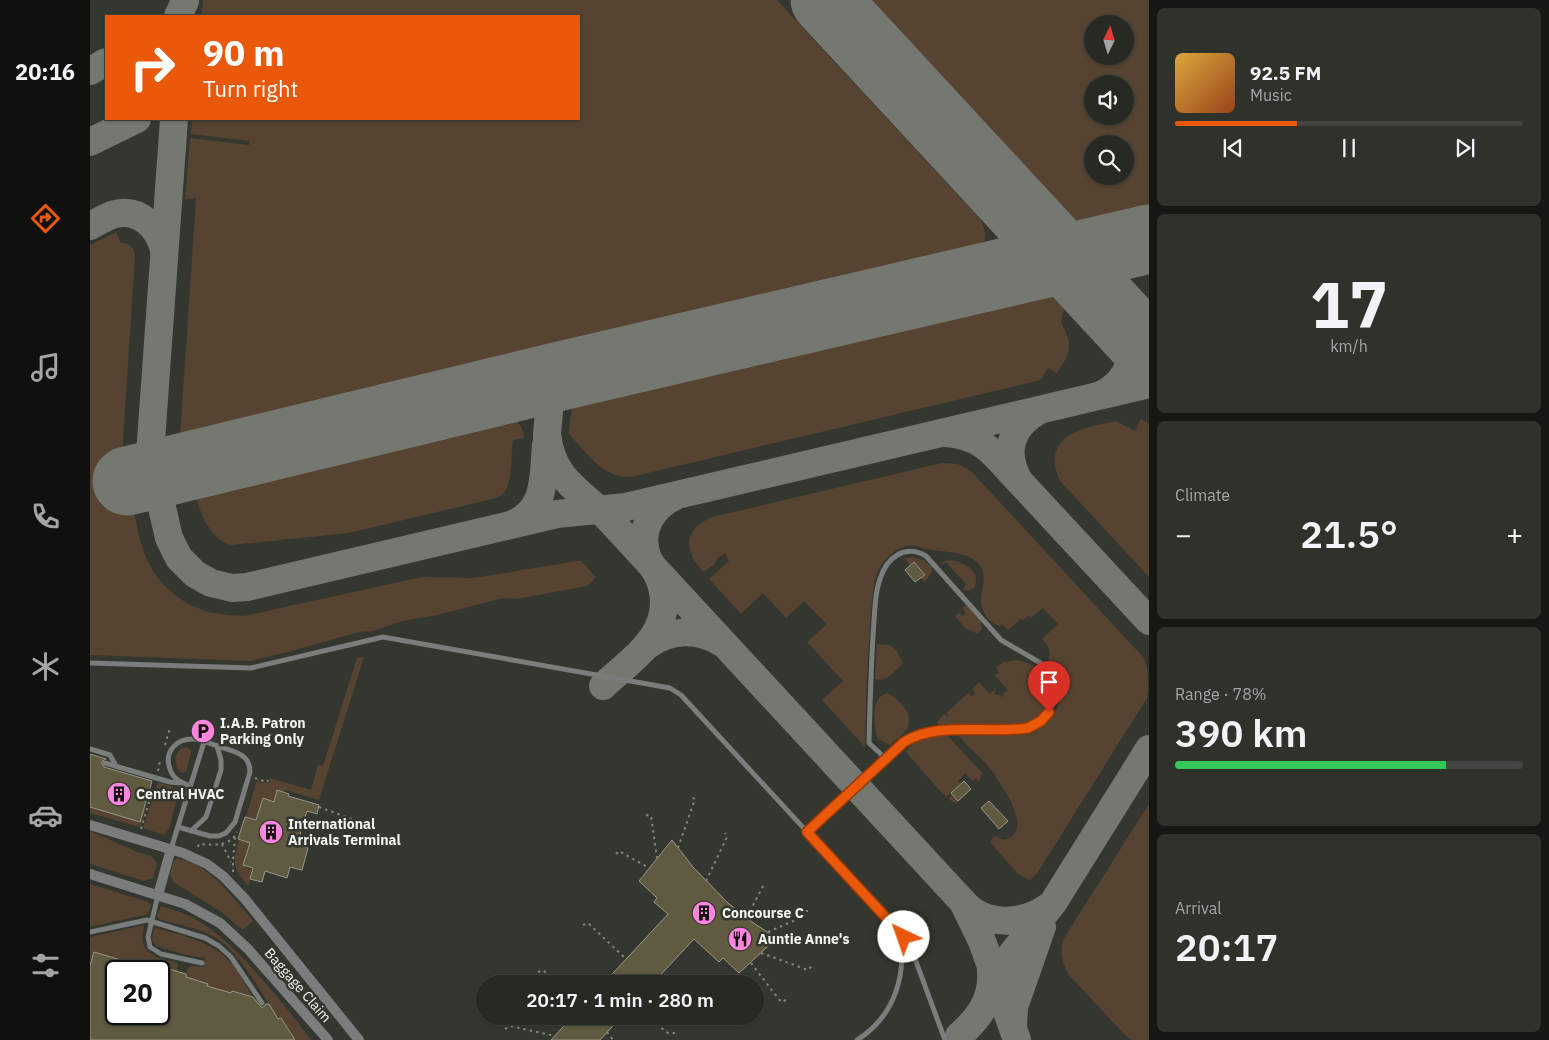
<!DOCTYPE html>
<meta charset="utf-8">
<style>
body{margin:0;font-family:"IBM Plex Sans",sans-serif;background:#2f312b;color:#f1f3f6;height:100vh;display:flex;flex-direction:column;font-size:19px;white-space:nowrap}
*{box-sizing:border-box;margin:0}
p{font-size:16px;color:#a4a6a6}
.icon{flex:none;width:28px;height:28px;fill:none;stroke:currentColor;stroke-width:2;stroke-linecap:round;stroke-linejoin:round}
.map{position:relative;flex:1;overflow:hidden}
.sheet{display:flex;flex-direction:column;gap:8px;padding:8px;background:#151713;width:400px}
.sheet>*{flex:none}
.hud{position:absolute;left:15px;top:15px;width:475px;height:105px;border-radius:0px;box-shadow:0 1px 4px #0004,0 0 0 1px #434541;background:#ea580c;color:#fff;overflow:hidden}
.needle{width:32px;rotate:5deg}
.tools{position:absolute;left:994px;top:15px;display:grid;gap:10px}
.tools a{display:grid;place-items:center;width:50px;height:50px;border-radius:50%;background:#272923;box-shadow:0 1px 4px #0004,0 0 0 1px #434541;font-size:25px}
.speed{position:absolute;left:15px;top:960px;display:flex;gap:10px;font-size:25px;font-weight:700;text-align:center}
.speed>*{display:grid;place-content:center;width:65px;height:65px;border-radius:50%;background:#272923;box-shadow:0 1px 4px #0004,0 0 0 1px #434541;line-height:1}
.speed .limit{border:2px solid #111;border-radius:8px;background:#fff;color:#111}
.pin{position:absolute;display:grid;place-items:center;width:42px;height:42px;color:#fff;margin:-51px -21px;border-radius:50% 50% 50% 0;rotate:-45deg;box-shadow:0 0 5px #0007}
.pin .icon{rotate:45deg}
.me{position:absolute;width:55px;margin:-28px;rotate:318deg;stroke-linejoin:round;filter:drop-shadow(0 0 4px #0008)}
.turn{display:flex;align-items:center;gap:18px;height:105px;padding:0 15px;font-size:22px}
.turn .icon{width:65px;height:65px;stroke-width:2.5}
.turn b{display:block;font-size:35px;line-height:42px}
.big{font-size:38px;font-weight:600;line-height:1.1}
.sheet .card{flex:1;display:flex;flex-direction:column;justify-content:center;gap:8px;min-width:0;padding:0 18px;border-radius:8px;background:#2f312b}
.sheet .dial{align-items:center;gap:0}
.dial b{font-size:65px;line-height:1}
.song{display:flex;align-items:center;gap:15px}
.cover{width:60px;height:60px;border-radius:8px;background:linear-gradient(135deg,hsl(40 70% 55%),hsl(20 70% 35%))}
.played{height:5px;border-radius:2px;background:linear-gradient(90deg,#ea580c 35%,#434541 35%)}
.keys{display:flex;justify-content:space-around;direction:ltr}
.heat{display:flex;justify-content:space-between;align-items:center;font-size:28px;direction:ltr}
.charge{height:8px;border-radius:4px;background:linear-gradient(90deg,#34c759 78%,#434541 0)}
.trip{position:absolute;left:386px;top:975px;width:288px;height:50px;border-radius:25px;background:#272923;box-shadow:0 1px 4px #0004,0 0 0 1px #434541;font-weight:600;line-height:50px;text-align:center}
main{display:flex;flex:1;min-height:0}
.tabs{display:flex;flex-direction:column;width:90px;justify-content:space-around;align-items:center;background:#10100e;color:#a4a6a6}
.tabs .icon{width:35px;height:35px}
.tabs .on{color:#ea580c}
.tabs b{font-size:22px;color:#f1f3f6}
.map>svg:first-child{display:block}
.green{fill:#564331;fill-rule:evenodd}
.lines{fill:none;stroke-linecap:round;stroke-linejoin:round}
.taxiway{stroke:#747870;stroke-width:28}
.runway{stroke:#747870;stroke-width:69}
.building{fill:#605a40;stroke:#99978d}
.path{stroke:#82857e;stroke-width:2;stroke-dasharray:2.5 4;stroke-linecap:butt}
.service{stroke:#797d7b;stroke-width:5}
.minor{stroke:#797d7b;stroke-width:10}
.route-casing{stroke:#983908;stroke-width:12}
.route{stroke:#ea580c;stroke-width:9}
.labels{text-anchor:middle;stroke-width:5;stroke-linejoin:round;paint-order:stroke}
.poi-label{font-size:14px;font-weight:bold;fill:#f0f3ee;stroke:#34372f;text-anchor:start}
.street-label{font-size:14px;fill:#f0f3ee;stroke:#34372f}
</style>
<main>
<nav class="tabs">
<b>20:16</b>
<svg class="icon on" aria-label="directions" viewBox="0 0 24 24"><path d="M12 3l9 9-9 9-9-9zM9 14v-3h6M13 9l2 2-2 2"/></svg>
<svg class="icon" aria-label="music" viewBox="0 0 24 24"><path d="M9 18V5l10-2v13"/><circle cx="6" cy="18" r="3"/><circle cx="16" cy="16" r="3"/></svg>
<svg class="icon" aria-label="phone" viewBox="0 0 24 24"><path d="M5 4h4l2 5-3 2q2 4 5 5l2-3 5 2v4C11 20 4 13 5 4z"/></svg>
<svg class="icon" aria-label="climate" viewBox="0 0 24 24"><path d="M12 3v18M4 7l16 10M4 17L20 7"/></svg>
<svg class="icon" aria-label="car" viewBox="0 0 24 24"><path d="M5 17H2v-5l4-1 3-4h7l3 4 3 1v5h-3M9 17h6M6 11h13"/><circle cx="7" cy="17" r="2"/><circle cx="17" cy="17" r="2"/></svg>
<svg class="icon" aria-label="filters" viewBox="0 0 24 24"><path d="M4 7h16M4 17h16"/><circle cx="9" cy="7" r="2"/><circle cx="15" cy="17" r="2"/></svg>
</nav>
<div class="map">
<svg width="1059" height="1040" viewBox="0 0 1059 1040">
<rect width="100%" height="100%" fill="#34372f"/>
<g class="green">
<path d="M113,0H687L890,219C900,235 895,247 879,256L110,439L99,440L90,436L106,198L95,199L100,138L159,145L160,141L101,134L102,119H489V16H112Z"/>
<path d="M781,0H1059V213L993,229ZM1002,24H1035V56H1002ZM1002,84H1035V116H1002ZM1002,144H1035V176H1002Z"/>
<path d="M26,232L31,243C39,243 44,247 45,256L32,456L50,540L55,555L64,573L75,586L85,595L98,604L118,612L138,615L154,616L318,580L334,577L384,578L486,561H491L506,577L497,586L427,599L413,598L348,615L312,621L283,631L270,632L205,650L160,661L0,655V245Z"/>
<path d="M941,289C956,287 964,298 974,308L971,322C983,345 982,351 967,373L958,368L951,380L541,477C512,478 497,453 479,434C481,420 479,404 492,396Z"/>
<path d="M410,415C423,416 435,425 434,438L423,440C420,456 425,493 406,498L259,533L141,545C118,539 109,509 103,488Z"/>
<path d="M1051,419L1059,424V577L971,482C966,474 964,465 965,456C969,429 1005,426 1026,421L1045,431Z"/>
<path d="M852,463L868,464L882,472L1054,658C1059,667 1059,689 1057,698L948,872L940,880L928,874L900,842L905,836C911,839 916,842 922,836C938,823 914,790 906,777C897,761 880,750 869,736C882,735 895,735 908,735C936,734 963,733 970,698C973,684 967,670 958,659C962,651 958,646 952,639L968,624L953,608L941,618L938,616L933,620L932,618L918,630L912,624L909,626C897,623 890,609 891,597C892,586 898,575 889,564C877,551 852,552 836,549C832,548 829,546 825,546C812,544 800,553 793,563C782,577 783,597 781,614C777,658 776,703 775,747L732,700L753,681L717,642L737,624L714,601L696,618L673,593L651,614L619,579L639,561L635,553L627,559L624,565L613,572C594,550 592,530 622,517Z"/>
<polygon points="822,557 833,560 842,567 842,572 835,582 831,578 835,574 824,562 820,565 814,559"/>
<path d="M862,560C869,562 876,564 881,569C890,577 887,594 873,590L876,584L856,562L852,565L851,563L855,561Z"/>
<polygon points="876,605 890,619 892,629 888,634 875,628 865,616 869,613 872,616 876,613 872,608"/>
<path d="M787,644L800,645L806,650L813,663C805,670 797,683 785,679Z"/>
<polygon points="274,657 229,800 196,790 194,792 188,790 184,802 173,798 166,820 156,817 167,780 178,783 180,778 221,790 228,765 233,766 267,658"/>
<path d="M926,660C961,664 972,709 939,722C929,726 916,725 905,725C887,726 869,726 851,727L847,722L854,714L858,717L859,716L856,713L878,693L882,696L885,693L882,689L889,682L900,694L906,688L904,694L910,695L912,697L914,696L913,694L918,690L904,675L909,673L906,667L914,662Z"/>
<path d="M797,693C804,696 808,700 813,706C828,724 814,733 800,745L788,739C784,726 779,698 797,693Z"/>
<polygon points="843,736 858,736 892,773 889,782 886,778 883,781 875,773 872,776 872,777 868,781 871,784 857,796 859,798 862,795 868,801 865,804 851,792 816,752 816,751 824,743"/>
<polygon points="97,747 101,750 101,753 96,771 92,773 87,769 85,757 90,749"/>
<polygon points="68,782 83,787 88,795 79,829 74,835 53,828"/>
<path d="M1059,804V1040H1042L1036,1036L979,975C972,963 969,951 974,938Z"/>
<polygon points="0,807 54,809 56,810 50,827 0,813"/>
<polygon points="0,831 45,851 61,856 67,863 63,878 54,881 0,864"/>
<path d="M149,839L160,843L153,865L157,866V868L163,870L158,886C143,867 142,864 149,839Z"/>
<path d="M86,859C113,857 147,902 163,921L153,930L130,911L83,882L80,875L83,862Z"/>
<polygon points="0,884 58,902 61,905 58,914 0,927"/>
<path d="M71,906C114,916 142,945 170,977C188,997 205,1018 221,1040H202L200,1031L191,1018L188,1019C173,995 151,955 128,939C111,928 88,925 69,919L67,916Z"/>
<path d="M54,925C54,930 52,936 53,942C56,958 74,958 87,963L88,967L87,972L77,968L75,973L74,970L62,967L60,969L4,952L0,962V937Z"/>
<path d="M66,928C93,936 123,941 142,964C150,974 156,987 163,997L143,991L141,993L117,986V983L106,980L95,979L97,968L103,966L114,967L115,958L96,955L66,946L62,939L64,929Z"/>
</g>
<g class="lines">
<g class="taxiway">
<polyline points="88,16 95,1"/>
<polyline points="0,71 16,62"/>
<polyline points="84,119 60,455 79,538 89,558 105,574 121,583 142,588 157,587 467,514 536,507 1059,384"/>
<polyline points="0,142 47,119"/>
<path d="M0,226C8,222 17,216 25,214C50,208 69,228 74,250"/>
<path d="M985,271L989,279C1011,302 1049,329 1039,365C1034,379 1024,389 1011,395"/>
<path d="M950,410C920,426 913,452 929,481L1059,621"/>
<path d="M856,433C893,436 903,453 926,478"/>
<path d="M457,434C462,478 487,489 516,516L873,902L892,941L927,1040"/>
<polyline points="458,451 457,434 462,378"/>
<path d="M425,523C457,508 453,476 456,445"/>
<path d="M558,645C581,629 608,628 632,643"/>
<path d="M513,686C533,667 562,648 571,621C576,605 574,587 566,572C563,567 559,562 557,556C548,530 562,507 585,496"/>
<path d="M873,902C895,927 932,925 958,907"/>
<polyline points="904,976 963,903 1059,749"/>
<polyline points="923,1027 924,1007 952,927"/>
<path d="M869,1036C889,1018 903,1000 901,971"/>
</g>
<g class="runway">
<polyline points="735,0 1059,350"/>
<polyline points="37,481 462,378 1059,239"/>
</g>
</g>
<g class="building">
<polygon points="824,562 835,575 825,582 815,570"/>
<polygon points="0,754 16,759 11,762 14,767 62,781 50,822 0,807"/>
<polygon points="874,781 881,789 868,801 861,793"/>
<polygon points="187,790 199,794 198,796 229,805 227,814 217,811 207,845 218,848 212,870 200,867 197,878 175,871 172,882 160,879 163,868 153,865 160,843 148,839 155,817 166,820 173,798 184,802"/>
<polygon points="899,801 918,821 909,829 891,808"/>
<polygon points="582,840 603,867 638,903 665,924 687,938 649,973 633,958 629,962 604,939 562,984 513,984 578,914 564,902 567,898 549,881"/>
<polygon points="4,952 61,969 61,971 26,971 26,1014 69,1014 69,969 76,971 76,968 96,974 96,977 118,984 117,986 141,993 142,991 163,997 171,1007 174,1007 176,1004 179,1004 188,1019 191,1018 205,1040 0,1040 0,965"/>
<polygon points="483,1016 532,1016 510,1040 461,1040"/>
</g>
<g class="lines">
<g class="path">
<polyline points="75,745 80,728"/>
<polyline points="68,771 70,761"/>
<polyline points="165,778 177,782 178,780"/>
<polyline points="229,807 262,819 264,816"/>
<polyline points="556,815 561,816 567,858"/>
<polyline points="51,829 64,786"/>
<polyline points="132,844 141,862"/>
<path d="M108,847L109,844C123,845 140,847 147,832"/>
<polyline points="588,848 605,799 601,797"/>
<polyline points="526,854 529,851 559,868"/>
<polyline points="143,872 143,860 145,837"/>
<polyline points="616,881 637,837 635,833"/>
<polyline points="657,917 673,886 672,882"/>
<polyline points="493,925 498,923 536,959"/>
<polyline points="678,932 717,915 717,910"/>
<polyline points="671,953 718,970 722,966"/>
<polyline points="661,963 691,1002 696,1000"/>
<polyline points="448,972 453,970 468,984"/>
<polyline points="556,1016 578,1033 585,1033"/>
<polyline points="415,1029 420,1026 465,1036"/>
<polyline points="517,1032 523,1040"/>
</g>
<g class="service">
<polyline points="0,663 161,668 293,637 580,688 591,695 814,937 824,956 855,1040"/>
<polyline points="0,749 20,755 26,766"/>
<polyline points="15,763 80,782 90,783"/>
<path d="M88,827L120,836H129L136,833L145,822L160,772C160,766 159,762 155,758C148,751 138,750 130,747C122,744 112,740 104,739C88,738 75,750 79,766C82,778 89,782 100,786"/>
<polyline points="101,831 116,817 131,770 131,760 127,746"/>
<path d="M717,832L815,742C847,722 900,734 937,728C964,718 975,687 954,665L911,640L836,556C815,544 797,557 790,579C785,592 785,607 784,621C781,661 780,702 779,743L796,759"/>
<polyline points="81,849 114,742"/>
<polyline points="68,895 58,937 60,947 71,954 112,963"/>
<polyline points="0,932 57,920 115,938 129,946 141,957 172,1003"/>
<path d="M767,1040C804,1017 819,973 808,932"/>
</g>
<g class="minor">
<polyline points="0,825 93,853 117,864 133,876 155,899 269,1040"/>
<polyline points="0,874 95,904 130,923 158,949 238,1040"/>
<polyline points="68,895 81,849"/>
</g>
</g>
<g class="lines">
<g class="route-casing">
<path id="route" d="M814,937L717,832L814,742C848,721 899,734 938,728L951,721L959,712"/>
</g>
<use href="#route" class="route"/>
</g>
<defs>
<g id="parking-disc" transform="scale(1.25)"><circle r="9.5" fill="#ff85df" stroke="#34372f"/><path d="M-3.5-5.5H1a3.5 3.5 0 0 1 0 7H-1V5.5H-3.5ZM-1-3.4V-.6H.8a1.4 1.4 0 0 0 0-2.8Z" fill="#111"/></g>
<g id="building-disc" transform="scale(1.25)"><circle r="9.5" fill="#ff85df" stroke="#34372f"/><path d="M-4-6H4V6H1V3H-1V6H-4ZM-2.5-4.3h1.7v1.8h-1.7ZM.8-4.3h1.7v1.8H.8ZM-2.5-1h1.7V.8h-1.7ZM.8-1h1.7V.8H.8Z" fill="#111"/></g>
<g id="restaurant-disc" transform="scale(1.25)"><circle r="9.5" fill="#ff85df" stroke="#34372f"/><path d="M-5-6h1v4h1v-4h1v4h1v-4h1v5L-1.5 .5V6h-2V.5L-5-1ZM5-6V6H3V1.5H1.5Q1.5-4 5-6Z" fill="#111"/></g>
</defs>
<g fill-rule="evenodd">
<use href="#parking-disc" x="113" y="731"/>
<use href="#building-disc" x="29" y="794"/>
<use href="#building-disc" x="181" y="832"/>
<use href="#building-disc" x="614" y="913"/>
<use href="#restaurant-disc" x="650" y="939"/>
</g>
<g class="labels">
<g class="poi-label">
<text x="130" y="728">I.A.B. Patron<tspan x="130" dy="16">Parking Only</tspan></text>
<text x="46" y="799">Central HVAC</text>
<text x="198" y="829">International<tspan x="198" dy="16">Arrivals Terminal</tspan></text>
<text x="632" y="918">Concourse C</text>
<text x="668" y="944">Auntie Anne's</text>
</g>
<g class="street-label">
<text transform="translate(208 985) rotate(49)" y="5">Baggage Claim</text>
</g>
</g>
</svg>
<div class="tools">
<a><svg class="needle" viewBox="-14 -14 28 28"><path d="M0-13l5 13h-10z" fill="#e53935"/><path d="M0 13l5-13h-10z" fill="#a4a6a6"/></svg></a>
<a><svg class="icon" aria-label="sound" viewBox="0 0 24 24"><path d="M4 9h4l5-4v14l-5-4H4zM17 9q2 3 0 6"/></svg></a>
<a><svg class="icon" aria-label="search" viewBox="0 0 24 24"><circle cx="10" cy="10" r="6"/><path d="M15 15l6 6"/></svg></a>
</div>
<div class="speed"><div class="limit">20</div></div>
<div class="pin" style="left:959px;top:712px;background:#d93025"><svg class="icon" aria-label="arrive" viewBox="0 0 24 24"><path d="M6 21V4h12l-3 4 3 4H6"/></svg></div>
<svg class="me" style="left:814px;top:937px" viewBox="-20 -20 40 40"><circle r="19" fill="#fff"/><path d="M0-13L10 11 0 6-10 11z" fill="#ea580c"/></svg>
<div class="trip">20:17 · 1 min · 280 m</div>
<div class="hud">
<div class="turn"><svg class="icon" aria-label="right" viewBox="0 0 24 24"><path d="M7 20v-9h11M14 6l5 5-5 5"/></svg><div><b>90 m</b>Turn right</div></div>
</div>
</div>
<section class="sheet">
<div class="card">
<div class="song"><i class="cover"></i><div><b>92.5 FM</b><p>Music</p></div></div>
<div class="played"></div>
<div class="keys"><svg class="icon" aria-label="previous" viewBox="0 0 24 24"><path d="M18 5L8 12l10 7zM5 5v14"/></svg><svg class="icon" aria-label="pause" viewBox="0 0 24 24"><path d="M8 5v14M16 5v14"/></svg><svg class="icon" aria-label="next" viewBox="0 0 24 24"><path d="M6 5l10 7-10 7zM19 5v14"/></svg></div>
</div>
<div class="card dial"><b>17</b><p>km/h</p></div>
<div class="card"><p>Climate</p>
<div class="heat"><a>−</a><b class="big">21.5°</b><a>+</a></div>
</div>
<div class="card"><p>Range · 78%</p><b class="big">390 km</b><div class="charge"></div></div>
<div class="card"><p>Arrival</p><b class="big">20:17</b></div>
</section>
</main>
